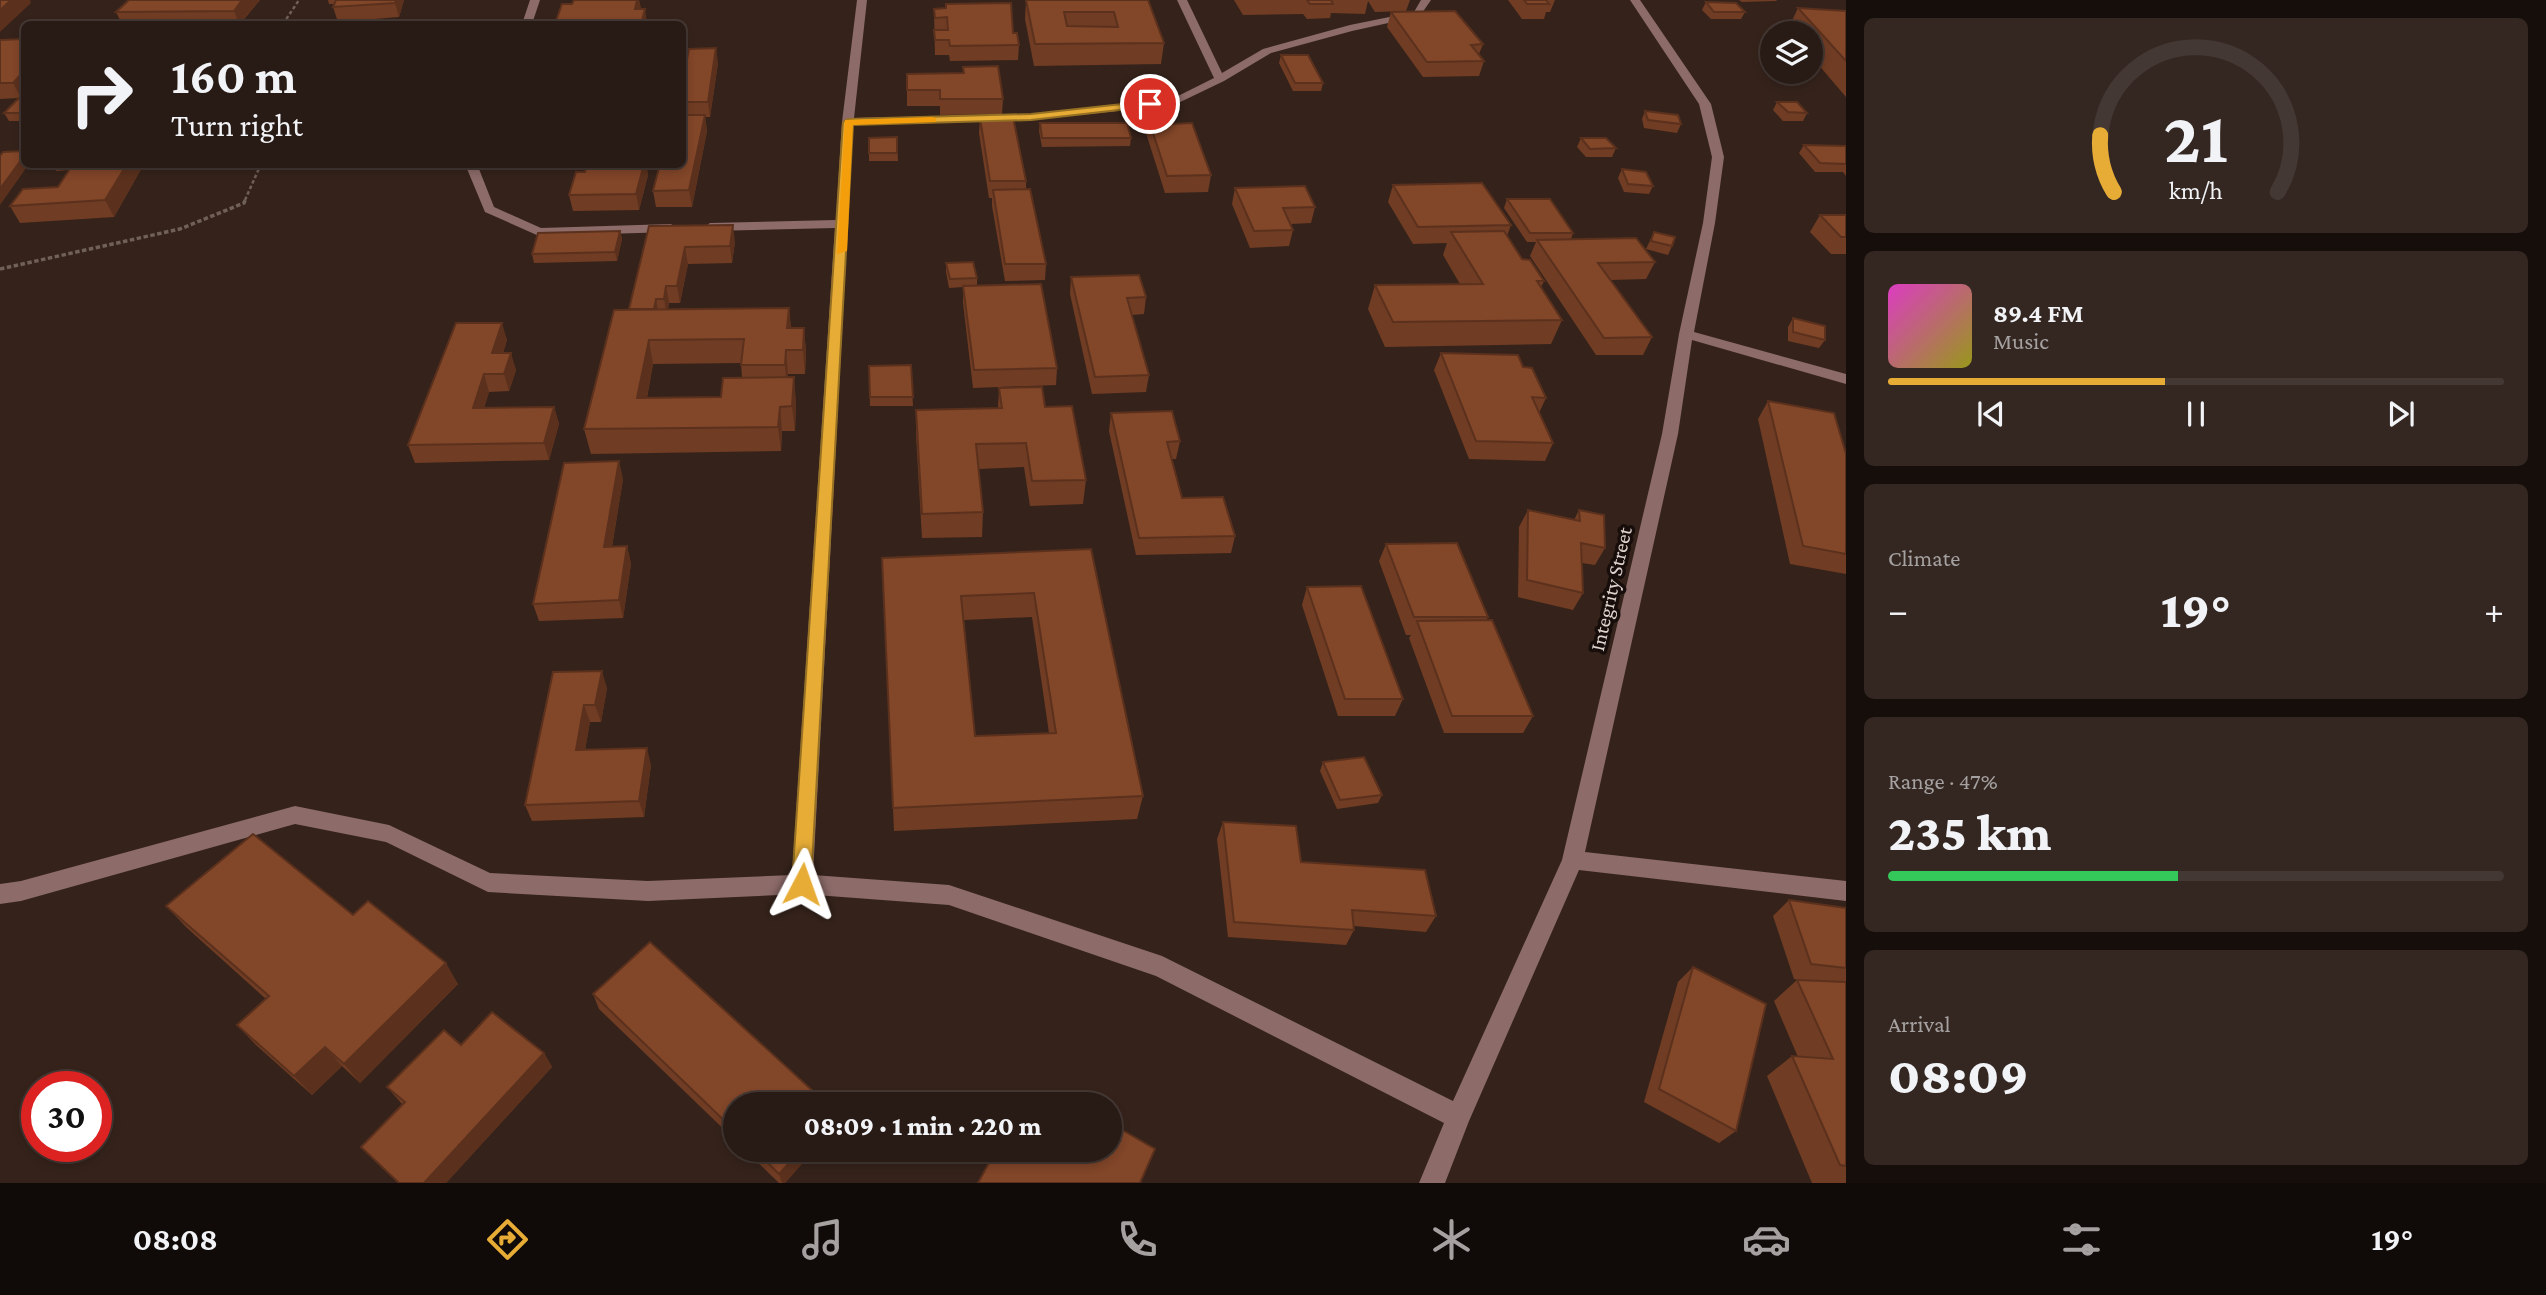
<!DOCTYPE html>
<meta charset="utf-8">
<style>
body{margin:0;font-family:"Crimson Pro",serif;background:#342722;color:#f1f3f6;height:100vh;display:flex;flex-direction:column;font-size:26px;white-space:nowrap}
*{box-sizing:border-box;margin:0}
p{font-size:23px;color:#a5a1a0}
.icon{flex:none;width:38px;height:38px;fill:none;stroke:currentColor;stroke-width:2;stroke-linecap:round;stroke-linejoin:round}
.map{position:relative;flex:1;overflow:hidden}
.panel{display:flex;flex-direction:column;gap:18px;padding:18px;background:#160e0b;width:700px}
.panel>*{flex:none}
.hud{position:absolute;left:21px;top:21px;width:665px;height:147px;border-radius:10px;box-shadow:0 4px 10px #0003,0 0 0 2px #443834;background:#281a14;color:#f1f3f6;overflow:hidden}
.tools{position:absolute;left:1760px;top:21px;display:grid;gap:14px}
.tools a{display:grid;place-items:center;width:63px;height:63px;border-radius:50%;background:#281a14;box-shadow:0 4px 10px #0003,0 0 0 2px #443834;font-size:35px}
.speed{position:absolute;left:21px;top:1071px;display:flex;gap:14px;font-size:35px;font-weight:700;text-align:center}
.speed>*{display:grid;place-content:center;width:91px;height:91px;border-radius:50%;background:#281a14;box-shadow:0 4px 10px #0003,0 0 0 2px #443834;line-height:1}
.speed .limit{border:10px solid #d22;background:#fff;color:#111}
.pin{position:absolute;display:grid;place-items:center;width:60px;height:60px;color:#fff;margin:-30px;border:4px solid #fff;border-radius:50%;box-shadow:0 2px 7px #0007}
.me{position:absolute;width:77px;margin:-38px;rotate:4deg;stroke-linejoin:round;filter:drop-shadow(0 0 5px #0008)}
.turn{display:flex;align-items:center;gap:24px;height:147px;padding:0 35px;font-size:32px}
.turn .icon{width:91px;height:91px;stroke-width:2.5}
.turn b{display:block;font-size:49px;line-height:60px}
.big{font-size:52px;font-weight:800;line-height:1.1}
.panel .widget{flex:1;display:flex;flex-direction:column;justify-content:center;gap:10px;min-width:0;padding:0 24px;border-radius:10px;background:#342722}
.panel .dial{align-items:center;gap:0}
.dial svg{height:182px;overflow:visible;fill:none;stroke:#443834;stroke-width:7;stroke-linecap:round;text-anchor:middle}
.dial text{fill:#f1f3f6;stroke:none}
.song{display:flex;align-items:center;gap:21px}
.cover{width:84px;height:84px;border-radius:10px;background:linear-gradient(135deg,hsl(310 70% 55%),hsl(60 70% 35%))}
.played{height:7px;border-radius:4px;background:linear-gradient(90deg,#e7ac36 45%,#443834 45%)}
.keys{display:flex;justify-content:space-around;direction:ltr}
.heat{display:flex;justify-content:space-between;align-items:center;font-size:38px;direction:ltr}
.charge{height:10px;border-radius:5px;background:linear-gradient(90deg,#34c759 47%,#443834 0)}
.trip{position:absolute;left:723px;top:1092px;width:399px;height:70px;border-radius:35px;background:#281a14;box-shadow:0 4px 10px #0003,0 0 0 2px #443834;font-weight:800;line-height:70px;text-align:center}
.dock{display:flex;height:112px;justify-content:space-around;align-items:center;background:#100a08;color:#a5a1a0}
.dock .icon{width:49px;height:49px}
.dock .current{color:#e7ac36}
.dock b{font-size:32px;color:#f1f3f6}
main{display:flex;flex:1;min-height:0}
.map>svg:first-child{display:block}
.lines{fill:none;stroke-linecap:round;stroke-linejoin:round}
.path-far1{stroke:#6f6058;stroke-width:2.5;stroke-dasharray:3.5 2.5;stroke-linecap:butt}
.path{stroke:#6f6058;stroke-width:3.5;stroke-dasharray:4.5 2.5;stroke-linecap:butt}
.minor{fill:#8c6b69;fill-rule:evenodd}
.wall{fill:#703c23;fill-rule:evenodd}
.shaded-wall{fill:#5b311d}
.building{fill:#824629;stroke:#5b311d;stroke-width:2;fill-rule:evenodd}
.route{fill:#e7ac36;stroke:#967023;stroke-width:2}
.slow{fill:#f59e0b}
.labels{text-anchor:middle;stroke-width:7;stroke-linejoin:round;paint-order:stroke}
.street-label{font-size:21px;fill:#dfd3cd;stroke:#170e0b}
</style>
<main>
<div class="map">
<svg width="1846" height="1183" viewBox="0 0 1846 1183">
<rect width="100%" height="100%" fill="#35231b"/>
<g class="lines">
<g class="path-far1">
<polyline points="283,24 299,0"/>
<polyline points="245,200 261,164"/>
</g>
<polyline class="path" points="0,269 180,229 244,203 246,198"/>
<g class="minor">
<polygon points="530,0 540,0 532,24 522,24"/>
<polygon points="857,0 867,0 854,118 1031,114 1172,99 1214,78 1177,0 1187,0 1222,73 1263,49 1350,25 1414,12 1421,0 1431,0 1420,16 1352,31 1271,53 1224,81 1174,105 1031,120 853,125 813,875 949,885 1162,956 1453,1101 1562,860 1662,434 1679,334 1703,223 1712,157 1699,104 1630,0 1640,0 1711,104 1724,157 1715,223 1694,332 1846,374 1846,384 1692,340 1678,434 1585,852 1846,881 1846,901 1579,870 1469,1121 1445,1183 1419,1183 1444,1123 1156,976 949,905 802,894 648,901 488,892 386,842 295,824 21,901 0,904 0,884 21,881 295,806 389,825 490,873 648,881 792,875 835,228 710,231 704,227 710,223 836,220 842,122"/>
<polygon points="465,164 477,164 494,207 541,228 671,224 677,228 671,232 539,236 485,212"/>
</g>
</g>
<g class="wall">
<polygon points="260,0 240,24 122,24 116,12"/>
<polygon points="328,0 404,0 399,17 338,22 333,7 334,4 329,4"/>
<polygon points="574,0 639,0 641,9 647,24 557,24 556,21 572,4"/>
<polygon points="1026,0 1148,0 1164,43 1161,64 1034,66 1025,19"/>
<polygon points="1234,0 1410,0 1406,11 1375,12 1368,1 1365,14 1331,13 1330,18 1307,19 1303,14 1243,15"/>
<polygon points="1508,0 1555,0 1550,12 1546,12 1544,19 1522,19"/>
<polygon points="1739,0 1777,0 1776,1 1742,2"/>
<polygon points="1706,2 1745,12 1741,19 1711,19 1702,10"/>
<polygon points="1798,8 1846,11 1846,97 1811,56 1811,33 1791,33 1788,29"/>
<polygon points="934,9 1013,33 1019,45 1018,60 950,61 949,55 935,55"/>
<polygon points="1391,12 1483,44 1479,54 1484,61 1479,76 1423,77 1387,27"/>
<polygon points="0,40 22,97 24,97 24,121 9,121 4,113 18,98 0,99"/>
<polygon points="1281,55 1323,83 1321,91 1293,91 1279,63"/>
<polygon points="718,63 710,117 705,117 707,131 692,207 656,207 653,191 682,164 682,85"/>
<polygon points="963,67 1003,99 1002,114 940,115 940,106 907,106 907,74 963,73"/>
<polygon points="1777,102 1807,113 1803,121 1783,121 1773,110"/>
<polygon points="1645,111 1681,124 1677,133 1644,128 1642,119"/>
<polygon points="1147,114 1173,124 1211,175 1208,192 1165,193 1145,130"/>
<polygon points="980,118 1026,181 1026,189 1046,264 1045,280 1005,281 992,206 992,198 989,198 979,133"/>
<polygon points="1040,123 1131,138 1130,146 1042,147 1039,131"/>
<polygon points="897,137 898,161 869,161 869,153"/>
<polygon points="1581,138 1616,148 1612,157 1586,157 1577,147"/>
<polygon points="1804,145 1846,146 1846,176 1843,172 1815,172 1799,153"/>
<polygon points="52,164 144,164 114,217 20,223 10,206 58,187 70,170 56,171"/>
<polygon points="587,164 646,164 648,175 639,210 573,211 569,195 585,172"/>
<polygon points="1622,169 1653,186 1649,194 1624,192 1618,178"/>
<polygon points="1393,185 1511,225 1507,236 1522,259 1544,281 1541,287 1562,320 1551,344 1385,347 1368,309 1375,285 1460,284 1443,255 1447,243 1413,244 1388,202"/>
<polygon points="1235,188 1315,207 1311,223 1291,224 1293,230 1289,246 1250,248 1232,204"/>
<polygon points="1507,199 1573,233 1571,239 1655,262 1646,279 1610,280 1652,337 1643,355 1596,355 1530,256 1536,242 1527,242 1504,208"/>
<polygon points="1820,215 1846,215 1846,254 1831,254 1810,232"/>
<path d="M649,226L735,242L732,263L688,264L680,303H669L668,309L789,308L791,328H804L806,352L805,374H788V377L796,401L795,431H782L781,451L591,454L584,429L629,310ZM741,363L742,378L721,397L647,398L653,364Z"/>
<polygon points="620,231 622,239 617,261 534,263 532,254"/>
<polygon points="1654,232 1672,246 1668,255 1646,249"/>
<polygon points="946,263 977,278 977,285 1057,368 1056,385 973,388 963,303 963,287 949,288 946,272"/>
<polygon points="1071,277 1146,297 1144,314 1132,315 1149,375 1146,392 1092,394 1070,294"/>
<polygon points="1793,318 1825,340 1819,348 1788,341 1788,327"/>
<polygon points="507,340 503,353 516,370 509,391 489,392 484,408 554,407 559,424 549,460 415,463 408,445"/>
<polygon points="1441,353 1523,367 1546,398 1539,413 1553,443 1545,461 1469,459 1434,370"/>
<polygon points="911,365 913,406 870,406 869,366"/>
<polygon points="999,388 1045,407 1086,480 1083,504 1030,506 1024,467 979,469 983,512 982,537 922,538 916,435 916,410 998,408"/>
<polygon points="1768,401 1846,454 1846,574 1790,564 1758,419"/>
<polygon points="1111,413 1180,441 1176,459 1172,459 1182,498 1235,536 1231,553 1136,555 1109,431"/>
<polygon points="623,479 612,547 627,546 631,564 623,618 539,621 533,604"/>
<polygon points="1528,510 1574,520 1579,510 1605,548 1595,565 1582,563 1583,593 1573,610 1518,597 1519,527"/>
<polygon points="1386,544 1488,617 1486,621 1533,716 1523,733 1444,733 1409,638 1411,635 1406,635 1379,561"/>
<path d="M1091,549L1143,796L1137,819L894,831L882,558ZM1032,617L1049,733L975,736L964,620Z"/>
<polygon points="1307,587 1403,699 1395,716 1338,716 1302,605"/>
<polygon points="553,672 607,688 601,722 590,722 585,750 651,765 644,817 532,821 525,805"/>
<polygon points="1323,762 1382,795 1378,803 1337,809 1320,771"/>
<polygon points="1223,822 1301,862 1436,916 1426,932 1354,926 1354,930 1346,945 1228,937 1217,839"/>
<polygon points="1789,900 1846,908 1846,1183 1812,1183 1767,1076 1792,1056 1798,1057 1774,1001 1797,980 1809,981 1794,979 1773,916"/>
<polygon points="166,906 353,915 458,984 360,1083 342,1066 312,1095 256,1045 237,1025 266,999 186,927"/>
<polygon points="1693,967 1736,1131 1719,1143 1644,1102 1678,982"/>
<polygon points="593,994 735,1104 735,1140 599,1009"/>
<polygon points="461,1045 544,1053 552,1067 446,1183 398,1183 361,1147 402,1104 387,1087"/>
<polygon points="745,1150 814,1150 785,1183 779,1183"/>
</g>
<g class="shaded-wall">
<polygon points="11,0 30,0 31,3 0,32 0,10"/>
<polygon points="242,0 260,0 239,24 234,11"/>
<polygon points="396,0 404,0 399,17 395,3"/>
<polygon points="637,0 639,0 641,10 635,9"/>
<polygon points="645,9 647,24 641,24"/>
<polygon points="716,48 718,63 710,117 708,102"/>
<polygon points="24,71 24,95 21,98 13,83"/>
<polygon points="705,115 707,131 692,207 689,190"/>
<polygon points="24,156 24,164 29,164 0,205 0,189"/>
<polygon points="127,164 144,164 114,217 105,200"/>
<polygon points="644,164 646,164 648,175 639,210 636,194"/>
<polygon points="733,225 735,242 732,263 730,246"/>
<polygon points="620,231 622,239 617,261 615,252"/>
<polygon points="685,247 688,264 680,303 677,286"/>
<polygon points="666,286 669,303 667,316 664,299"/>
<polygon points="656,299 659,316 657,326 654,309"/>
<polygon points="789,308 791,332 789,352 787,328"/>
<polygon points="502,323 507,340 497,370 492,353"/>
<polygon points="804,328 806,352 805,374 803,350"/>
<polygon points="649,340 653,364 642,422 637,398"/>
<polygon points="786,350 788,374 787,389 785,365"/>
<polygon points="511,353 516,370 509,391 504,374"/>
<polygon points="484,374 489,392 478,426 473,408"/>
<polygon points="794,377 796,401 795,431 792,406"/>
<polygon points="554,407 559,424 549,460 544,443"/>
<polygon points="780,407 782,431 781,451 778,427"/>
<polygon points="619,461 623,479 609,565 604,547"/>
<polygon points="627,546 631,564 623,618 619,600"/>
<polygon points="602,671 607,688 601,722 595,705"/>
<polygon points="584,705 590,722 582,767 576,750"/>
<polygon points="647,748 651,765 644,817 639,801"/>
<polygon points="446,963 458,984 360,1083 344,1064"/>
<polygon points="325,1047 342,1066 312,1095 294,1076"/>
<polygon points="544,1053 552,1067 446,1183 424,1183"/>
<polygon points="801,1150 814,1150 785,1183 782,1183 779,1174"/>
</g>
<g class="building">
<polygon points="0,0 11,0 0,10"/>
<polygon points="129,0 242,0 234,11 116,12"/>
<polygon points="336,0 396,0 395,3 333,7"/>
<polygon points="574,0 637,0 635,9 645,9 641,24 565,24 566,21 556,21 562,4 572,4"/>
<path d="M1026,0H1148L1164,43L1035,44ZM1064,12H1114L1118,27L1067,26Z"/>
<polygon points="1307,0 1331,0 1333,4 1310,4"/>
<polygon points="1524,0 1546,0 1549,4 1527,4"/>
<polygon points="1706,2 1736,3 1745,12 1714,12"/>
<polygon points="1011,3 1013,33 1017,33 1019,45 950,46 949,40 935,40 934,30 948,30 947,17 935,18 934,9 946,8 946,4"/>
<polygon points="1798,8 1846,11 1846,61"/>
<polygon points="1455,11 1483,44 1471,45 1484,61 1427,62 1391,12"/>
<polygon points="24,39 24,71 13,83 0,83 0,40"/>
<polygon points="716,48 708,102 682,102 682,85 689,49"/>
<polygon points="1281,55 1308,55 1323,83 1295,83"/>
<polygon points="998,66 1003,99 940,99 940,90 907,90 907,74 964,73 963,67"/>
<polygon points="20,97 24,97 24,113 4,113"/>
<polygon points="1777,102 1797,102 1807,113 1788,112"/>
<polygon points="1645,111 1678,115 1681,124 1648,120"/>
<polygon points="1147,114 1169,114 1173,124 1192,123 1211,175 1167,176"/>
<polygon points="682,115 705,115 689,190 653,191 660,164 682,164"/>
<polygon points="1013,117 1026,181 990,181 980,118"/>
<polygon points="1040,123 1127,123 1131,138 1042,138"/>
<polygon points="897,137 897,153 869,153 869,138"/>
<polygon points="1581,138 1606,138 1616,148 1590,149"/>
<polygon points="1804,145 1846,146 1846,164 1820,163"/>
<polygon points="24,151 24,156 0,189 0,156 3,152"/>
<polygon points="73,164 127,164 105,200 10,206 23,189 58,187"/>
<polygon points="587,164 644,164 636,194 569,195 576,172 585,172"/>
<polygon points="1622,169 1646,172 1653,186 1628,184"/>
<polygon points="1482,183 1511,225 1418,227 1393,185"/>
<polygon points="1305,186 1315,207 1283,208 1293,230 1254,231 1235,188"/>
<polygon points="1030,189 1046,264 1005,264 993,190"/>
<polygon points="1507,199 1550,199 1573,233 1530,233"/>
<polygon points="1820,215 1846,215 1846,237 1841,237"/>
<polygon points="733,225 730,246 685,247 677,286 666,286 664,299 656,299 654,309 629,309 649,226"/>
<polygon points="620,231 615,252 532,254 538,233"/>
<polygon points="1504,231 1522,259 1530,260 1544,281 1537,281 1562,320 1393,322 1375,285 1483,284 1451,232"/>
<polygon points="1654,232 1675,237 1672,246 1651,241"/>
<polygon points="1636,238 1655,262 1598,263 1652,337 1604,338 1537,240"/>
<polygon points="973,262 977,278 950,279 946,263"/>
<polygon points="1139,275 1146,297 1127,298 1149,375 1095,377 1071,277"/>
<polygon points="1041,284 1057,368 974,370 963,286"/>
<polygon points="789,308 787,328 804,328 803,350 786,350 785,365 741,365 744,339 649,340 637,398 721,397 723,378 794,377 792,406 780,407 778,427 584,429 614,310"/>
<polygon points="1793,318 1825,326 1825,340 1793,332"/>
<polygon points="456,323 502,323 492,353 511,353 504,374 484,374 473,408 554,407 544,443 408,445"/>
<polygon points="1441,353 1518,355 1523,367 1532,368 1546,398 1532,397 1553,443 1476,441"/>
<polygon points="911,365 913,397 870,397 869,366"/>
<polygon points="1042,387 1045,407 1072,406 1086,480 1032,481 1026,443 976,444 983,512 922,514 916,410 1002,408 999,388"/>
<polygon points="1768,401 1834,413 1846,454 1846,554 1803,546"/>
<polygon points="1172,411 1180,441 1167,442 1182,498 1223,497 1235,536 1139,538 1111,413"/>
<polygon points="619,461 604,547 627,546 619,600 533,604 564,463"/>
<polygon points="1528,510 1580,521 1579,510 1604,515 1605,548 1581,543 1583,593 1527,580"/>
<polygon points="1457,543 1488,617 1414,617 1386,544"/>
<path d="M1091,549L1143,796L893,808L882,558ZM1034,593L1056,733L975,736L961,596Z"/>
<polygon points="1361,586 1403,699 1345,699 1307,587"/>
<polygon points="1492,620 1533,716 1452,716 1417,621"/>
<polygon points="602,671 595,705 584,705 576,750 647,748 639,801 525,805 553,672"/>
<polygon points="1364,757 1382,795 1340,800 1323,762"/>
<polygon points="1223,822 1296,826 1301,862 1425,870 1436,916 1352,910 1354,930 1234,922"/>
<polygon points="253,834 353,915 368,901 446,963 344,1064 325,1047 294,1076 237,1025 269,996 166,906"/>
<polygon points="1789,900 1846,908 1846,968 1811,964"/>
<polygon points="650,942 827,1104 735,1104 735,1131 593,994"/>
<polygon points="1693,967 1766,1004 1736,1131 1659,1089"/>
<polygon points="1797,980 1846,982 1846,1166 1840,1165 1792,1056 1833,1059"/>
<polygon points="492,1012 544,1053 424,1183 399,1183 361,1147 405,1102 387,1087 444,1030 461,1045"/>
<polygon points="1110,1123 1155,1149 1140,1183 978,1183 996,1150 1110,1150"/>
<polygon points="755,1150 801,1150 779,1174"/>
</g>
<polygon class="route" points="1150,101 1155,104 1154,106 1031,120 853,125 811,884 808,890 802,893 795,890 792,884 843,122 848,119 1031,114"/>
<polygon class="slow" points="932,117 936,118 936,122 853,125 847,251 837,254 845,120"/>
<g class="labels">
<g class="street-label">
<text transform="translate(1611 589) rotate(-77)" y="7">Integrity Street</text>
</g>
</g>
</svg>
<div class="tools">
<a><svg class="icon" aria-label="layers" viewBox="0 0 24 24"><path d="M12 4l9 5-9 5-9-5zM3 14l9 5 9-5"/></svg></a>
</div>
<div class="speed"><div class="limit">30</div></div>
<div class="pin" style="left:1150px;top:104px;background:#d93025"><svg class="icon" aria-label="arrive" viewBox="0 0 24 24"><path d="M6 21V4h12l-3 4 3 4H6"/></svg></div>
<svg class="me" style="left:802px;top:884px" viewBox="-20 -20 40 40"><path d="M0-17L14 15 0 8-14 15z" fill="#e7ac36" stroke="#fff" stroke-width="4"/></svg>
<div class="trip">08:09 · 1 min · 220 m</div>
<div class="hud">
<div class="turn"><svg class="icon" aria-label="right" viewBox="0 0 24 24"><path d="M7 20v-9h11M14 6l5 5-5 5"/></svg><div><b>160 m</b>Turn right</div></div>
</div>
</div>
<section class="panel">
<div class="widget dial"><svg viewBox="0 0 100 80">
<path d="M14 69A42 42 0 1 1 86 69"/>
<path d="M14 69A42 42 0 0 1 8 44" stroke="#e7ac36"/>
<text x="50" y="56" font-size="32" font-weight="700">21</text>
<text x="50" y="72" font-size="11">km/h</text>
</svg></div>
<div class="widget">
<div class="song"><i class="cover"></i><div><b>89.4 FM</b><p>Music</p></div></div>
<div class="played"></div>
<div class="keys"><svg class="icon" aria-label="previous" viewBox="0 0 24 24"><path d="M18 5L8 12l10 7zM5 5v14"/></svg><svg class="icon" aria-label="pause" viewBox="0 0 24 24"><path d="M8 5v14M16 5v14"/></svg><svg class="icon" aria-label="next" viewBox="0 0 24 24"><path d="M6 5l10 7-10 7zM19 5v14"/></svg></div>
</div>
<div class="widget"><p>Climate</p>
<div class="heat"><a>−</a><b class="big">19°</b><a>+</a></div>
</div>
<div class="widget"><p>Range · 47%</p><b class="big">235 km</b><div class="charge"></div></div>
<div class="widget"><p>Arrival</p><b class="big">08:09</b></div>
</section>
</main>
<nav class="dock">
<b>08:08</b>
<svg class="icon current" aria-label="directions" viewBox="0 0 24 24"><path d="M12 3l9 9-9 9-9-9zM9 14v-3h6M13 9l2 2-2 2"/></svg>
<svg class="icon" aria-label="music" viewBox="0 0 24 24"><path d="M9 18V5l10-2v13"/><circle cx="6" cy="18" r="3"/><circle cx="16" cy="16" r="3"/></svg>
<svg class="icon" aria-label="phone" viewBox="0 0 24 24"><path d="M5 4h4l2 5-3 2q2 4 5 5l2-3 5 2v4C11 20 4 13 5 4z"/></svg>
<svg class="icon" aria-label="climate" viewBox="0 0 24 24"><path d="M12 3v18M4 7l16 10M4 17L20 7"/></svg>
<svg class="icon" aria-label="car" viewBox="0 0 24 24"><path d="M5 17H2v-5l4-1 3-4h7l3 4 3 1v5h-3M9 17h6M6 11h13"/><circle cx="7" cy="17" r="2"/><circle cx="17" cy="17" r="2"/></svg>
<svg class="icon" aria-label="filters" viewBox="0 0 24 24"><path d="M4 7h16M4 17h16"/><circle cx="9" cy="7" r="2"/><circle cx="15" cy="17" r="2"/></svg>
<b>19°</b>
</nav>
